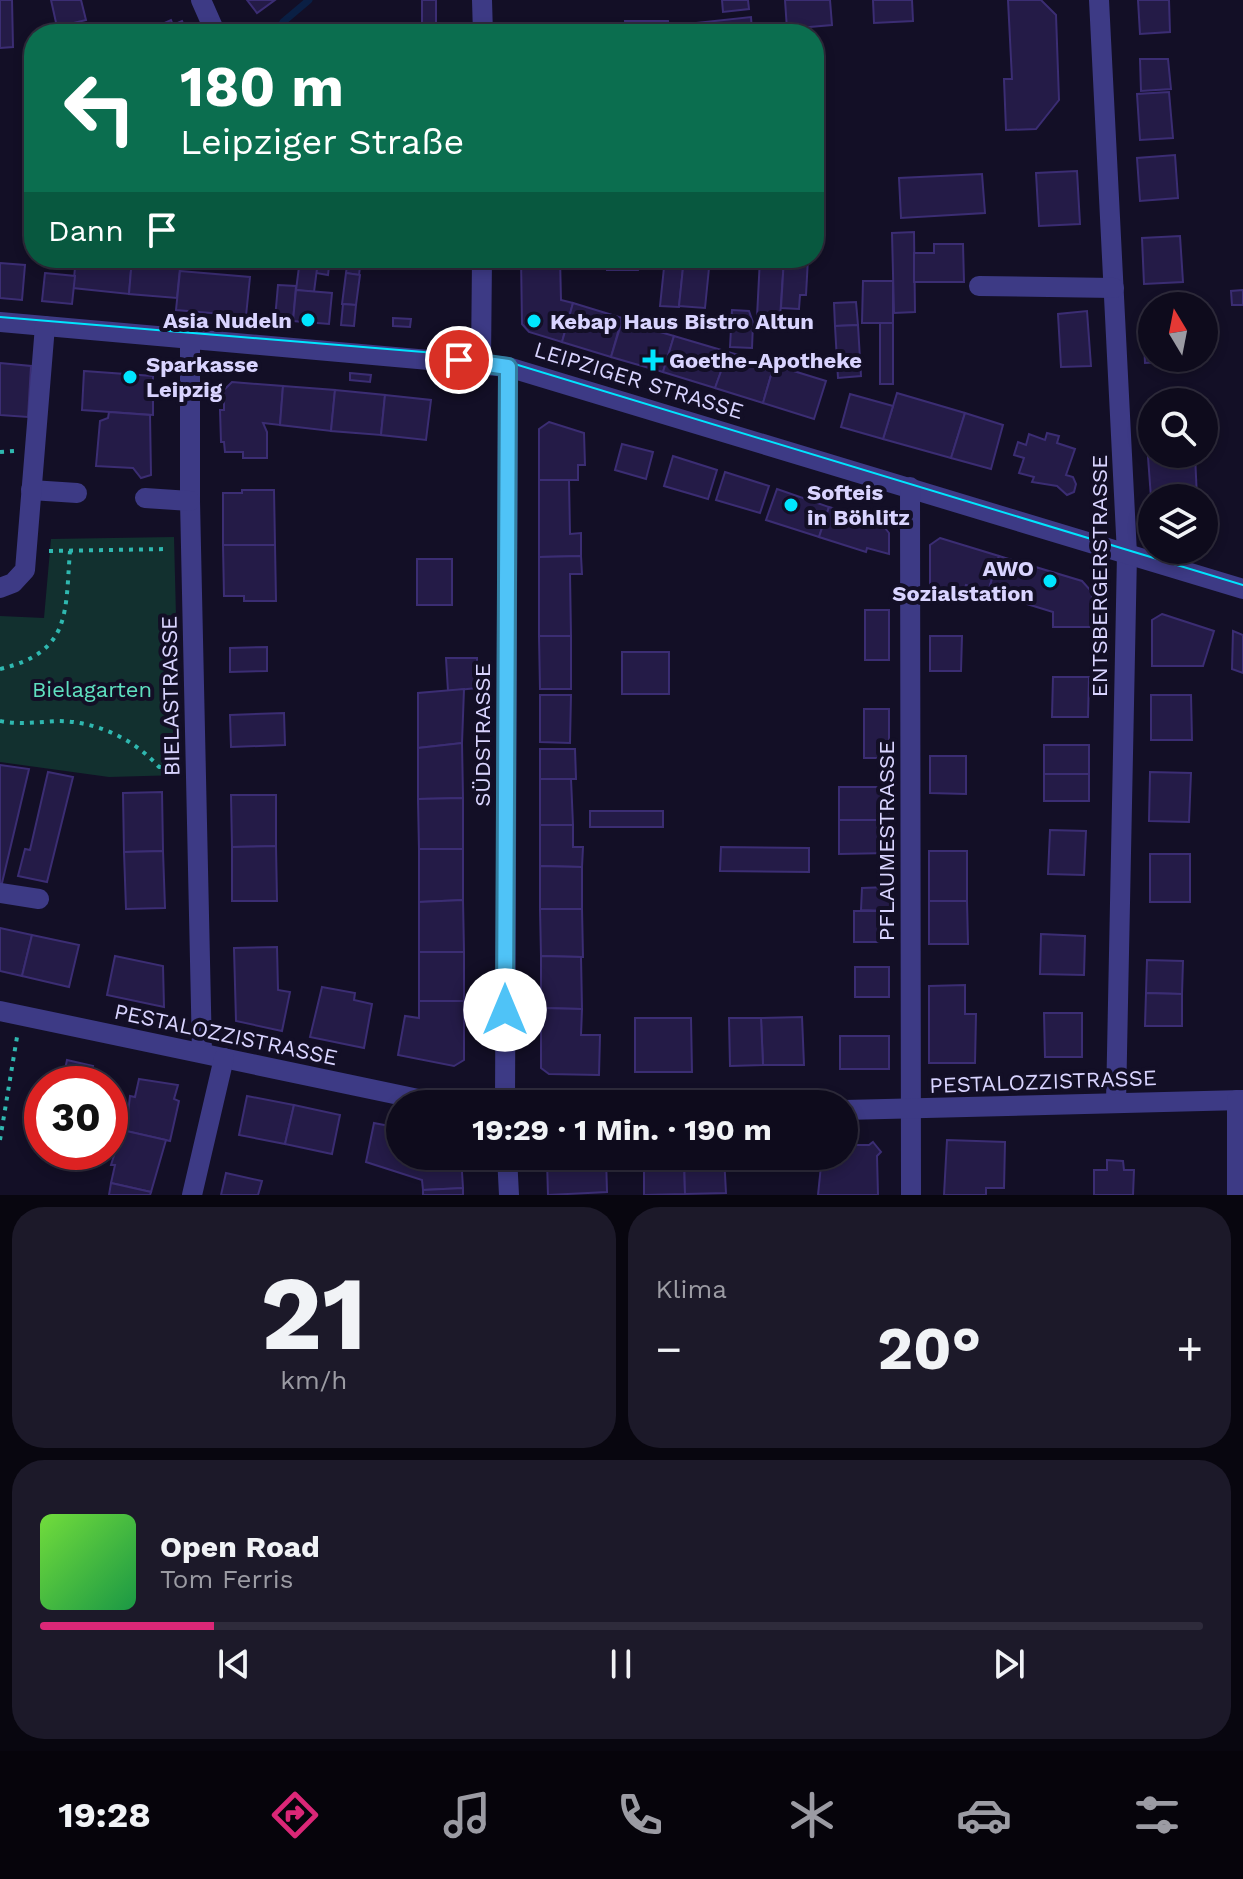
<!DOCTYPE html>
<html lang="de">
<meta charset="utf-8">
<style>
body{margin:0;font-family:"Work Sans",sans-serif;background:#1c1929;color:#f1f3f6;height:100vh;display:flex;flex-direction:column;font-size:30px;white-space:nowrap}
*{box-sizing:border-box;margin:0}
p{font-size:26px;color:#9b9ba3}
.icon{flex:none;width:44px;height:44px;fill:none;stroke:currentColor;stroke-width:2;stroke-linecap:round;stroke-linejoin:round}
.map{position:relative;height:1195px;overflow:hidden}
.sheet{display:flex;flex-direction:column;gap:12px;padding:12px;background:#08060f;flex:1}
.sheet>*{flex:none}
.hud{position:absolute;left:24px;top:24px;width:800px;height:244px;border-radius:32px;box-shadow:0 4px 12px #0003,0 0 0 2px #2e2b3b;background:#0b6e4f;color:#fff;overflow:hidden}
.needle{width:52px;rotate:350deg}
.tools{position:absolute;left:1138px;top:292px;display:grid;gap:16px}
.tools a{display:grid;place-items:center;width:80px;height:80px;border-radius:50%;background:#0e0b1c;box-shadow:0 4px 12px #0003,0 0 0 2px #2e2b3b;font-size:40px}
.speed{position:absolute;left:24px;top:1066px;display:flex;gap:16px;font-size:40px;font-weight:700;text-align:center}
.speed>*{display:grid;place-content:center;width:104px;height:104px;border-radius:50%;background:#0e0b1c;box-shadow:0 4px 12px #0003,0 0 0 2px #2e2b3b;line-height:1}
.speed .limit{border:12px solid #d22;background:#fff;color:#111}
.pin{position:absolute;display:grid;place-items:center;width:68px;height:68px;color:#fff;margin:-34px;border:4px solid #fff;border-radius:50%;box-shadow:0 2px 8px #0007}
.me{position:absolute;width:88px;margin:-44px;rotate:0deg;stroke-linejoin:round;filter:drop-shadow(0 0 6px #0008)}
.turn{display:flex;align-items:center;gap:28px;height:168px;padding:0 24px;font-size:36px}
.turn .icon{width:104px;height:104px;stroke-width:2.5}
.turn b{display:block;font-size:56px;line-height:68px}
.then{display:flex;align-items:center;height:76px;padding:0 24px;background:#0003;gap:16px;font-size:30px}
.big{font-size:60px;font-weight:700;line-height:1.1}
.sheet .widget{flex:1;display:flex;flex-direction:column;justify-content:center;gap:12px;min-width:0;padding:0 28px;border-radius:32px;background:#1c1929}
.sheet .dial{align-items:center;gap:0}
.dial b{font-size:104px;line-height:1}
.song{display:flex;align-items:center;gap:24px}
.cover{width:96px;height:96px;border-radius:12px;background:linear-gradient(135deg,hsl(100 70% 55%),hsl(140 70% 35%))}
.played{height:8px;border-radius:4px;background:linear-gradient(90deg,#db2777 15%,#2e2b3b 15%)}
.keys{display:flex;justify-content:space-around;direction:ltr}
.heat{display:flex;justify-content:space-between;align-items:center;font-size:44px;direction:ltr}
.sheet .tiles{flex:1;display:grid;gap:12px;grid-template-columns:1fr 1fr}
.widget:last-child{grid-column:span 2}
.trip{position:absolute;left:386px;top:1090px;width:472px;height:80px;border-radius:40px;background:#0e0b1c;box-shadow:0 4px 12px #0003,0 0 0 2px #2e2b3b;font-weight:700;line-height:80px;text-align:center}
.tab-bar{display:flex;height:128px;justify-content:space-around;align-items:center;background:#06040b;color:#9b9ba3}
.tab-bar .icon{width:56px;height:56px}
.tab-bar .on{color:#db2777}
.tab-bar b{font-size:36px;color:#f1f3f6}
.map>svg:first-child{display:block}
.green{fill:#12302f}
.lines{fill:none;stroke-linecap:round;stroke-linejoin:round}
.stream{stroke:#0a1f44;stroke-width:7}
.building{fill:#241b47;stroke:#3b2d73;stroke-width:2}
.path{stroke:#2fb8b0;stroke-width:4;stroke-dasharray:4 6;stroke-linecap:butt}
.minor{stroke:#3d3a85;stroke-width:20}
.tram{stroke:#00e5ff;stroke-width:2}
.route-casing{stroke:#337fa1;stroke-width:20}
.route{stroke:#4fc3f7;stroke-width:14}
.poi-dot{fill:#00e5ff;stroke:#130f26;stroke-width:3}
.labels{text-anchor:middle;stroke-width:8;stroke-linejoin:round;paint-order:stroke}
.poi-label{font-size:22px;font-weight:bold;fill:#d9d4ff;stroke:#130f26;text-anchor:start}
.street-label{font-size:22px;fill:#d9d4ff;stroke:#130f26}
.park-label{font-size:22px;fill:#5fe0c0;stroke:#130f26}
</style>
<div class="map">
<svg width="1243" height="1195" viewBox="0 0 1243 1195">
<rect width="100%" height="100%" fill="#130f26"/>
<polygon class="green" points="174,537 180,775 109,777 0,762 0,616 44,618 51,539"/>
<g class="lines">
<polyline class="stream" points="277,34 283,22 309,0"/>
</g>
<g class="building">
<polygon points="0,0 12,0 13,47 0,48"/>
<polygon points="51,0 81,0 86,20 57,27"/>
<polygon points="247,0 275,0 257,13"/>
<rect x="422" y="0" width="14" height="24"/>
<polygon points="722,0 748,0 749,9 723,12"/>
<polygon points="785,0 830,0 832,25 787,29"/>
<polygon points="873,0 912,0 913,21 874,23"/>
<polygon points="1008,0 1041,0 1056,15 1059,100 1036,129 1006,130 1004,79 1012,79"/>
<polygon points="1138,0 1169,0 1170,32 1140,34"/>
<polygon points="751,17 752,31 670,34 669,26"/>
<polygon points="171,20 173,25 182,21 188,34 151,34 155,33 153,28"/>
<polygon points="625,21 668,21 670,34 626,34"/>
<rect x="412" y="24" width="24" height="10"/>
<polygon points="1140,59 1168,59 1171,89 1141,91"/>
<polygon points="1169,92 1173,138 1140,140 1137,94"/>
<polygon points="1175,155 1178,198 1140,201 1137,158"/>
<polygon points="1077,171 1080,224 1039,226 1036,173"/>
<polygon points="982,174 985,213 901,218 899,178"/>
<polygon points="914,232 915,312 894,313 892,233"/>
<polygon points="1180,236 1183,282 1144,284 1142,238"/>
<polygon points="934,244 963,244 964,282 914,282 914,253 934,253"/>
<polygon points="76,258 132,258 129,294 73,288"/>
<polygon points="132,258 181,258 177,298 129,294"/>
<polygon points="318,258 330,258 328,275 316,273"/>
<polygon points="348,258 361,258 359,275 346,273"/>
<polygon points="376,258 414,258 414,263"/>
<polygon points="521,258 560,258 561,300 573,303 562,342 529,332 522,324"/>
<polygon points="607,258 640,258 638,270 607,270"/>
<polygon points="665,258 684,258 679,307 660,306"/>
<polygon points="684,258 710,258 705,308 679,306"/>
<polygon points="760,258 784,258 780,318 757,317"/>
<polygon points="784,258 808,258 806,295 800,295 799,309 781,308"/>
<polygon points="300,259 318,261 314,292 296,290"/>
<polygon points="0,263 25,265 22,300 0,298"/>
<polygon points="180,271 250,277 246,316 176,310"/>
<polygon points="45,273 75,276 72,304 42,301"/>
<polygon points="346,273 360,275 356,305 342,304"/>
<polygon points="863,281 893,281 893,323 862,323"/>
<polygon points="278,285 296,286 293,321 275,319"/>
<polygon points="296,290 332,293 329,324 293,321"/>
<polygon points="1243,290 1243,305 1232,305 1231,291"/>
<polygon points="856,302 858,325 835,326 834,303"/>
<polygon points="573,303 622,318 611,357 562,342"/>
<polygon points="343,304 356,305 354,326 341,325"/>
<polygon points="732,310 749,311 753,323 752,348 730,347"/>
<polygon points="1087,311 1091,366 1061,367 1058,314"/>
<polygon points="393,318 411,319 410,327 393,326"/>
<polygon points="1152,318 1152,358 1182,358 1182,361 1145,363 1143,319"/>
<polygon points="622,321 674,336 663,372 611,357"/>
<rect x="880" y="323" width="13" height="61"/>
<polygon points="858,325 861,376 838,378 835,326"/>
<polygon points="674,336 728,352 715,388 663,372"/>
<polygon points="728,352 774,365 763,403 715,388"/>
<polygon points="0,363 31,366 28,417 0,415"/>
<polygon points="774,365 826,381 814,419 763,403"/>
<polygon points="84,371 153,376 153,415 82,410"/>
<polygon points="350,373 371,375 370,382 350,380"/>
<polygon points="232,382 283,386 280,425 263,423 267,432 267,458 243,458 243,452 225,452 224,442 221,442 220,410 224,410 224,390"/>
<polygon points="283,386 335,390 331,431 280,425"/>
<polygon points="335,390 385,395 381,435 331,431"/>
<polygon points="897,393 965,413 951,458 883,439"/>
<polygon points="850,394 893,406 883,439 841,427"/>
<polygon points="385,395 431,400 426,440 381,435"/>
<polygon points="1146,407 1152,407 1152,454 1195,455 1148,457"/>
<polygon points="109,412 150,415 151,475 141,478 133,468 96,466 100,421 108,418"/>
<polygon points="965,413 1003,425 991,469 951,458"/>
<polygon points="549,422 584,433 585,465 578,465 578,480 539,480 539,429"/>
<polygon points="1047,433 1059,436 1057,443 1075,449 1066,475 1073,477 1076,484 1074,492 1067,495 1057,486 1032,482 1034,477 1019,473 1024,458 1014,455 1018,442 1026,445 1029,434 1045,440"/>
<polygon points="622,444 653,452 646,479 615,470"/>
<polygon points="1195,455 1197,498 1152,498 1152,511 1148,457"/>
<polygon points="673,456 717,470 708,499 664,486"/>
<polygon points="725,472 769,486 760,513 716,500"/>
<polygon points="539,480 569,480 570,534 581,533 581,556 539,557"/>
<polygon points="777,489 829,507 819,537 766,520"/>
<polygon points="242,490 274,490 275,545 223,545 223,493 242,493"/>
<polygon points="829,507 881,523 889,533 889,554 867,548 866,552 819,537"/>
<polygon points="940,538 999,556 988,592 966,585 963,593 930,593 930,545"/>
<polygon points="223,545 275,545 276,601 244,601 244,596 224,596"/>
<polygon points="581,556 582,574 570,574 571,636 539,636 539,557"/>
<polygon points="999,556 1082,581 1092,592 1091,627 1053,627 1053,612 988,592"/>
<rect x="417" y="559" width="35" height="46"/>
<rect x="865" y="610" width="24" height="50"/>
<polygon points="1162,614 1214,631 1203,666 1152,666 1152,620"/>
<polygon points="1233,631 1243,635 1243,673 1232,669"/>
<polygon points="539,636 571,636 571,689 540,689"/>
<polygon points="930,636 962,636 961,671 930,671"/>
<polygon points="267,647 267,671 230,672 230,648"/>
<rect x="622" y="652" width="47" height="42"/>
<polygon points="446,658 477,658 477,688 448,691"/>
<polygon points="1053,677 1089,677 1088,717 1052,717"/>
<polygon points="464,689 462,743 418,748 418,693"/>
<polygon points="540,695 571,695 570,743 540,742"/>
<polygon points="1151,695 1191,695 1192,740 1151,740"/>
<rect x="864" y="709" width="25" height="49"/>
<polygon points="284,713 285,745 231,747 230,715"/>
<polygon points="462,743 463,798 418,799 418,748"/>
<rect x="1044" y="745" width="45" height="29"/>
<polygon points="540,749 575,749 576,779 540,779"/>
<polygon points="930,756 966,756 966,794 930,793"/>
<polygon points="0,765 29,769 2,883 0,883"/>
<polygon points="48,772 73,777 47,882 18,876 25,849 30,850"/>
<polygon points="1150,772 1191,773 1189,822 1149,821"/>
<rect x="1044" y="774" width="45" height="27"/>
<polygon points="540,779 571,779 573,825 540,825"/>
<rect x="839" y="787" width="50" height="33"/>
<polygon points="162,792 163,851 124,852 123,793"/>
<polygon points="231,795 276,795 276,846 232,847"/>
<polygon points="463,798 463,849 419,849 418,799"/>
<rect x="590" y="811" width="73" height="16"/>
<polygon points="839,820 889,820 889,853 839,854"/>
<polygon points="540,825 573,825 573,847 583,847 582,867 540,866"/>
<polygon points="1050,830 1086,831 1084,875 1048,874"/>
<polygon points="276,846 277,901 232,901 232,847"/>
<polygon points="721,847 809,848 809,872 720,871"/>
<polygon points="419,849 463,849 463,900 419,902"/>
<polygon points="163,851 165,908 126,909 124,852"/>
<rect x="929" y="851" width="38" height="50"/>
<rect x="1150" y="854" width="40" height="48"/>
<polygon points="540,866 582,867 582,909 540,909"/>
<polygon points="889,887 889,911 861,910 862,888"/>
<polygon points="463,900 464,952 419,952 419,902"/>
<polygon points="929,901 967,901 968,944 929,944"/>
<polygon points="540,909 582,909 583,957 541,956"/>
<rect x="854" y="911" width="35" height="31"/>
<polygon points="0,928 32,935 22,976 0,971"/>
<polygon points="1041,934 1085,936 1084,975 1040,974"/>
<polygon points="32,935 79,945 69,987 22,976"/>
<polygon points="277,947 278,990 290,992 282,1031 236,1021 234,948"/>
<rect x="419" y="952" width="45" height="49"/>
<polygon points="115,956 163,966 164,1007 107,995"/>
<polygon points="541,956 581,957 582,1009 541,1008"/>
<polygon points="1147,960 1183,961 1182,994 1146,993"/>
<rect x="855" y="967" width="34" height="30"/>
<polygon points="965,985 965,1014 976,1014 975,1063 929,1063 929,986"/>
<polygon points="322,987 355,993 354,1000 372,1004 364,1048 310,1037"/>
<polygon points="1146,993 1182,994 1182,1026 1145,1026"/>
<polygon points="419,1001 464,1001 464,1060 454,1066 398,1055 405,1016 419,1018"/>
<polygon points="541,1008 582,1009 581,1035 600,1035 599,1075 549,1074 541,1068"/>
<polygon points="1044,1013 1082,1013 1082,1057 1045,1057"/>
<polygon points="802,1017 804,1065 763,1065 761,1018"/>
<polygon points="635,1018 691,1018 692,1072 635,1072"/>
<polygon points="729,1018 761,1018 763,1065 730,1066"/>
<rect x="840" y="1036" width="49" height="33"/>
<polygon points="67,1060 93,1066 89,1084 62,1084"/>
<polygon points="139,1079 178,1085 174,1099 179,1101 170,1141 126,1131 130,1096 135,1097"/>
<polygon points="247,1096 294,1105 285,1144 239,1135"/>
<polygon points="294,1105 340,1115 332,1154 285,1144"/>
<polygon points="374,1123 400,1128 400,1156 461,1156 463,1188 423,1190 422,1180 366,1162"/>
<polygon points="122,1130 166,1140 151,1192 111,1183 115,1165 111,1165"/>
<polygon points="947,1140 1005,1142 1004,1188 986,1188 986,1195 944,1195"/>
<polygon points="873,1142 881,1152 877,1156 878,1195 818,1195 822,1156 844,1156 844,1145 869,1145"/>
<polygon points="551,1156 606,1156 607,1192 548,1195 547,1161"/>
<polygon points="644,1156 684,1156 685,1194 644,1195"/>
<polygon points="684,1156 724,1156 726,1193 685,1194"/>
<rect x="752" y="1156" width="47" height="15"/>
<polygon points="1107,1160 1123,1161 1124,1170 1134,1170 1133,1195 1094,1195 1094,1170 1107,1170"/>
<polygon points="226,1173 262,1181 258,1195 221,1195"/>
<polygon points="111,1183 151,1192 150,1195 109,1195"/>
<polygon points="463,1188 463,1195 423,1195 423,1190"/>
</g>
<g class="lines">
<g class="path">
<polyline points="0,452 15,451"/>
<polyline points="49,551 168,549"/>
<path d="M0,669C72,652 65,612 70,551"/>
<path d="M0,721C19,725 38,722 57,721C96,721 134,739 159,767L176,768"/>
<polyline points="0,1140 17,1037"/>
</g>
<g class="minor">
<polyline points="201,0 216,34"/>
<polyline points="482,0 483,34"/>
<polyline points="1099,0 1127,554 1116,1103"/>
<polyline points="979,286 1114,288"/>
<polyline points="0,322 508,367 1243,589"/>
<polyline points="190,338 190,501 202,1053"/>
<polyline points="481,362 482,258"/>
<polyline points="910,487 911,1195"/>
<polyline points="31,490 77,493"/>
<polyline points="145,498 190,501"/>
<polyline points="0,588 13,583 25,570 45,326"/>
<polyline points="0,893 39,899"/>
<polyline points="0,1011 442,1104"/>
<polyline points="505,1104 508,367"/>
<polyline points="844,1110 1243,1100"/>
<polyline points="507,1156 509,1195"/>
<polyline points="192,1195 224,1058"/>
<polyline points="1237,1195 1237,1100"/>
</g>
<polyline class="tram" points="0,317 460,355 508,362 1243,585"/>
</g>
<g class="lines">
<g class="route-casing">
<polyline id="route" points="459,360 508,367 505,1010"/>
</g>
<use href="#route" class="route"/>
</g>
<g class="poi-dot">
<circle cx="308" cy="320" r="8"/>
<circle cx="534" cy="321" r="8"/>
<path d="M649 348h8v8h8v8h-8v8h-8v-8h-8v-8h8z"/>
<circle cx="130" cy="377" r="8"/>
<circle cx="791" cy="505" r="8"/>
<circle cx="1050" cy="581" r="8"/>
</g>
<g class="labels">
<g class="poi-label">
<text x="292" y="328" text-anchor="end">Asia Nudeln</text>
<text x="550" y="329">Kebap Haus Bistro Altun</text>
<text x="669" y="368">Goethe-Apotheke</text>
<text x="146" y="372">Sparkasse<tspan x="146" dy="25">Leipzig</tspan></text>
<text x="807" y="500">Softeis<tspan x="807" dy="25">in Böhlitz</tspan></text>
<text x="1034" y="576" text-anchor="end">AWO<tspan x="1034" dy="25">Sozialstation</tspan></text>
</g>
<g class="street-label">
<text transform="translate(639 380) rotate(17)" y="8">LEIPZIGER STRASSE</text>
<text transform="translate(1099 576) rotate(-90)" y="8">ENTSBERGERSTRASSE</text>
<text transform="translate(170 696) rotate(-91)" y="8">BIELASTRASSE</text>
<text transform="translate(482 735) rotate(-90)" y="8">SÜDSTRASSE</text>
<text transform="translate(886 841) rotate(-90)" y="8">PFLAUMESTRASSE</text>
<text transform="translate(226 1034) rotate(12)" y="8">PESTALOZZISTRASSE</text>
<text transform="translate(1043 1081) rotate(-2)" y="8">PESTALOZZISTRASSE</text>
</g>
<g class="park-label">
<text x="92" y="697">Bielagarten</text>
</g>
</g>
</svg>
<div class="tools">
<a><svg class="needle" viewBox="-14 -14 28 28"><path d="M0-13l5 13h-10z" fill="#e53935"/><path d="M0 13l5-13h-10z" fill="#9b9ba3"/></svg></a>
<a><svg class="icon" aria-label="search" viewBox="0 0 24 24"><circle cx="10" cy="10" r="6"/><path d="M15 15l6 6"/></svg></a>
<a><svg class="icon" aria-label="layers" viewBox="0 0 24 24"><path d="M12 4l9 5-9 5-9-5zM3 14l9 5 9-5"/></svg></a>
</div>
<div class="speed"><div class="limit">30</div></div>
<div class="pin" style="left:459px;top:360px;background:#d93025"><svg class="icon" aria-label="arrive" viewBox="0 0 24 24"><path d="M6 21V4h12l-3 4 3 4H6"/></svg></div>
<svg class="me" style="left:505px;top:1010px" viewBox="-20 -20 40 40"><circle r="19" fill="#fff"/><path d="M0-13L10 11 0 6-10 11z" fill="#4fc3f7"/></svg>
<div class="trip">19:29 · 1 Min. · 190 m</div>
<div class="hud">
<div class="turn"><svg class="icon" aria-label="left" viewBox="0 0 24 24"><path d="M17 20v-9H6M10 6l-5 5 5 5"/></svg><div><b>180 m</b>Leipziger Straße</div></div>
<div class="then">Dann<svg class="icon" aria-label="arrive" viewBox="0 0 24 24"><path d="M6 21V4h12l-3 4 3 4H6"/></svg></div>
</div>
</div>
<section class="sheet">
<div class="tiles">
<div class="widget dial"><b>21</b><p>km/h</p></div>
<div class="widget"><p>Klima</p>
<div class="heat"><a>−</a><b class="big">20°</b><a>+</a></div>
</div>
<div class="widget">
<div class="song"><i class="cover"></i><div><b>Open Road</b><p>Tom Ferris</p></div></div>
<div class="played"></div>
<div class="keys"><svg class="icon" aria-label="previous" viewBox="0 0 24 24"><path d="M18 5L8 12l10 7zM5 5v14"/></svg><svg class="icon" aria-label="pause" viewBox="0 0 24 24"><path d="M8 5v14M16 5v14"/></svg><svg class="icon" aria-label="next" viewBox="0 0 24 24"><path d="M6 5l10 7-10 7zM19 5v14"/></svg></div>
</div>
</div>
</section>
<nav class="tab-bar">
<b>19:28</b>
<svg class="icon on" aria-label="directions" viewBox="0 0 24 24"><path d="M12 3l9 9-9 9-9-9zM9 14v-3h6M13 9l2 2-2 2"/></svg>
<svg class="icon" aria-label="music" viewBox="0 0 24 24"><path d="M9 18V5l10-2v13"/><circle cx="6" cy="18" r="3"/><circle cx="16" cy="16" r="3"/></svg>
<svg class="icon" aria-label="phone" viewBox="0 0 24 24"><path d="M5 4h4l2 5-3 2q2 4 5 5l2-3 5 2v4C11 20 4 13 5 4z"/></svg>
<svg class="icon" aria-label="climate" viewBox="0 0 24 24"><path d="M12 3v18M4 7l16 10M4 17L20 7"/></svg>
<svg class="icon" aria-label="car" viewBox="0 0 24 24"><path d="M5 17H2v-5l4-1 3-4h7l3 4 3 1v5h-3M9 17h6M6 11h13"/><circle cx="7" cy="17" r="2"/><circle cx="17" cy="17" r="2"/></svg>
<svg class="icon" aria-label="filters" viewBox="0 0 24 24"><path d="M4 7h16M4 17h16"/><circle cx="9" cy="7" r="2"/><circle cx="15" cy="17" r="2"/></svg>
</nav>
